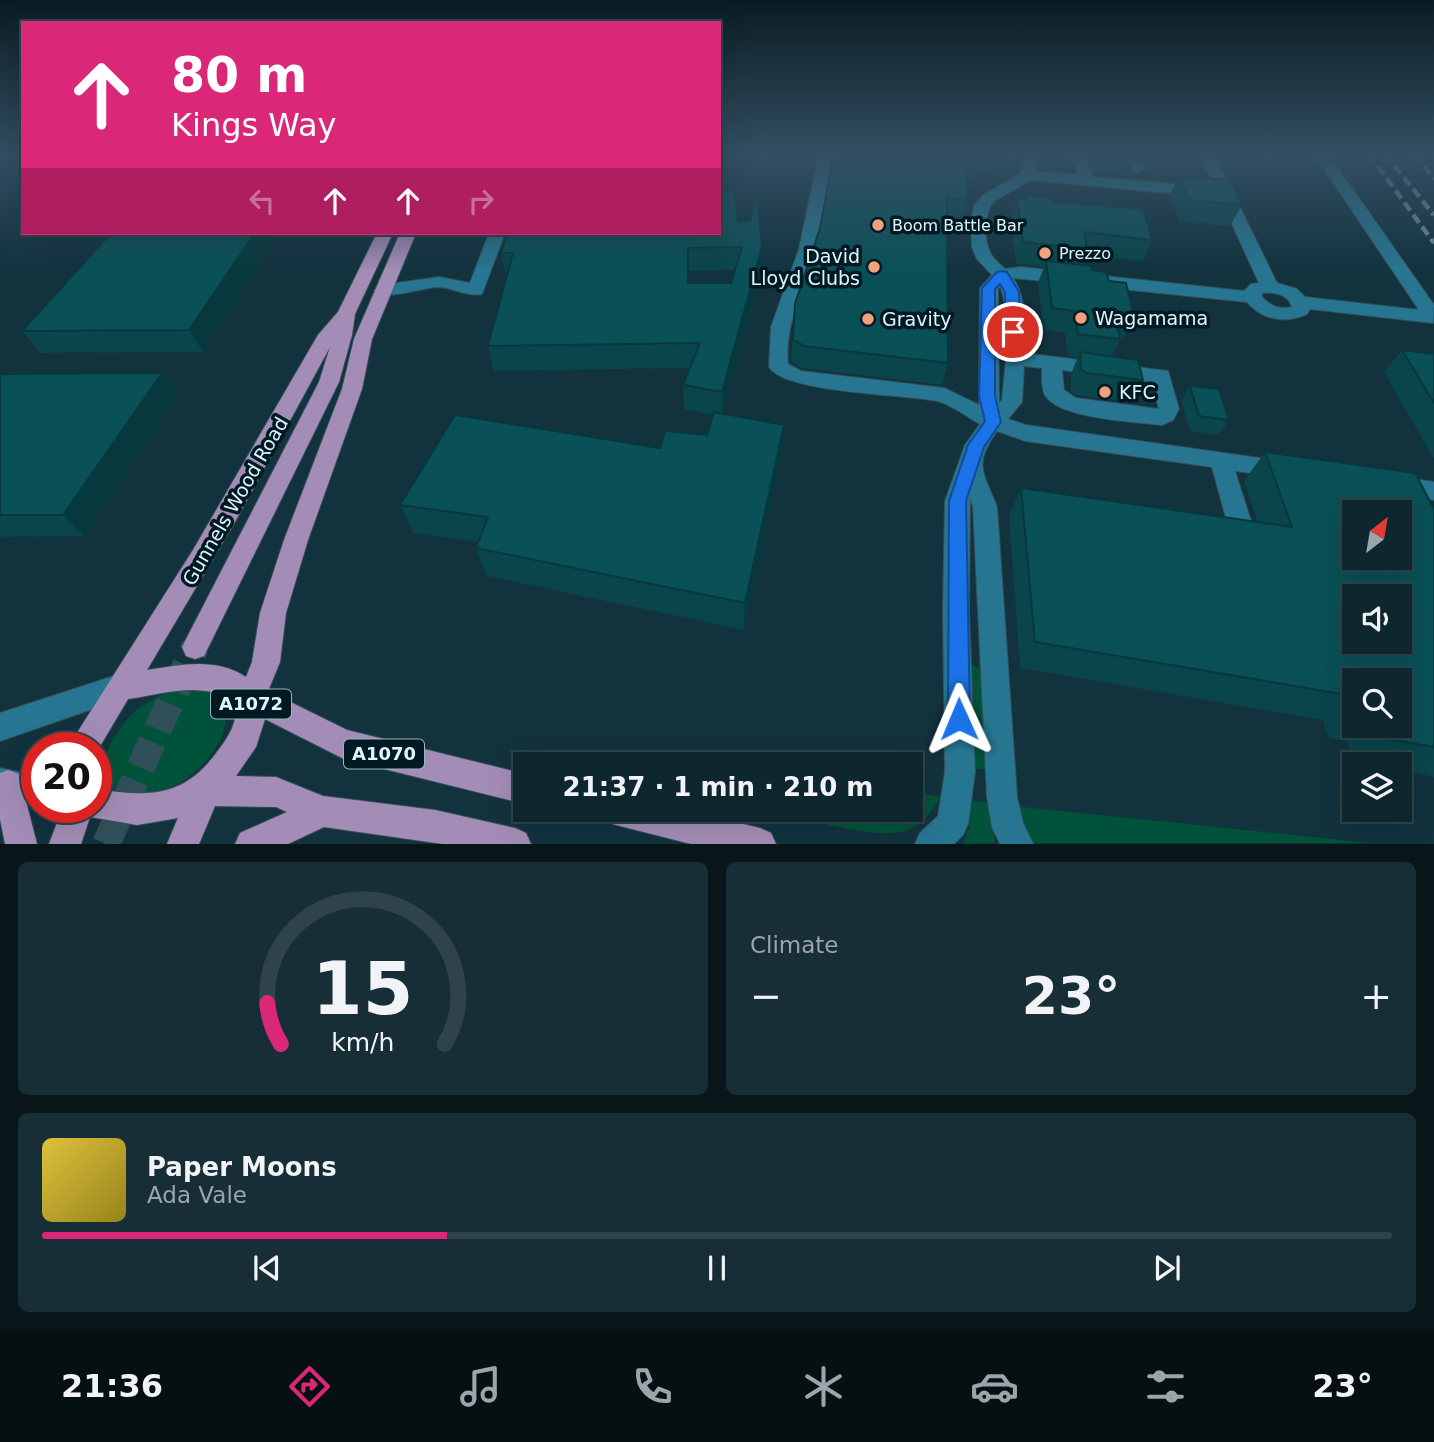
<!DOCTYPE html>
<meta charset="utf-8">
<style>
body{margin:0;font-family:"DejaVu Sans",sans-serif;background:#172e36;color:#f1f3f6;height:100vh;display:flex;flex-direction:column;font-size:26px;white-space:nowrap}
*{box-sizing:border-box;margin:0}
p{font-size:23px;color:#9ba5aa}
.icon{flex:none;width:38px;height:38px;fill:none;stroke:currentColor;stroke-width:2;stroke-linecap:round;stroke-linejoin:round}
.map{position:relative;height:844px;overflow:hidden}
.drawer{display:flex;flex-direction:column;gap:18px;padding:18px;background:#081519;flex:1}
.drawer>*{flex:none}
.top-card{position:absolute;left:21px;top:21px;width:700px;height:214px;border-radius:0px;box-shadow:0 7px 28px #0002,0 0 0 2px #2e434a;background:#db2777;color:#fff;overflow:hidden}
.needle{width:46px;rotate:31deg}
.fabs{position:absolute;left:1342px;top:500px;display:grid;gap:14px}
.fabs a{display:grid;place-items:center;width:70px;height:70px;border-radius:0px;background:#0e262e;box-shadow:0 7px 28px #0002,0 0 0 2px #2e434a;font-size:35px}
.speed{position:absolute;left:21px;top:732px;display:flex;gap:14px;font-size:35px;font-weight:700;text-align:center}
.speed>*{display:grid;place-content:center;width:91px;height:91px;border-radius:50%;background:#0e262e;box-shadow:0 7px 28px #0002,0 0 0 2px #2e434a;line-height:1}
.speed .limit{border:10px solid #d22;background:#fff;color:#111}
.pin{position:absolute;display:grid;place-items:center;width:60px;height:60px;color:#fff;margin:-30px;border:4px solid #fff;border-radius:50%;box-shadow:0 2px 7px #0007}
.me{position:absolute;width:77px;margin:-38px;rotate:359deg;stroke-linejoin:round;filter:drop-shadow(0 0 5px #0008)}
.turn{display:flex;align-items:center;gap:24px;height:147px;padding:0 35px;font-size:32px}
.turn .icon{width:91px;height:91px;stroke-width:2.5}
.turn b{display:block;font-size:49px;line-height:60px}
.lanes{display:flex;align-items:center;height:66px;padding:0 35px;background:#0003;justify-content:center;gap:35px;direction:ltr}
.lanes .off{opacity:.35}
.big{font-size:52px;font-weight:700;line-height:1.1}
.drawer .tile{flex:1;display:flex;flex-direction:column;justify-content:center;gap:10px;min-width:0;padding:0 24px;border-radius:10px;background:#172e36}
.drawer .dial{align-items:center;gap:0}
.dial svg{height:182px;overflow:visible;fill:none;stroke:#2e434a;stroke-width:7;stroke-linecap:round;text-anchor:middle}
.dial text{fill:#f1f3f6;stroke:none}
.song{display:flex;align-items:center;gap:21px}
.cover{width:84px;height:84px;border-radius:10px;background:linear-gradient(135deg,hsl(50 70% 55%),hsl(50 70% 35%))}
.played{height:7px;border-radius:4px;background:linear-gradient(90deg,#db2777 30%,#2e434a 30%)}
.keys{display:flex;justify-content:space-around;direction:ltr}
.heat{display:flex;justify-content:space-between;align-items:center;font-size:38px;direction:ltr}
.drawer .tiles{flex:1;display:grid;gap:18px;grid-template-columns:1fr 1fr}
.tile:last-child{grid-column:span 2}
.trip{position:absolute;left:513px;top:752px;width:410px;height:70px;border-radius:0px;background:#0e262e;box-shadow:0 7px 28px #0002,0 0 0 2px #2e434a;font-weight:700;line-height:70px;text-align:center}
.tab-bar{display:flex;height:112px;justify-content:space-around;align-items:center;background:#060f12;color:#9ba5aa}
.tab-bar .icon{width:49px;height:49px}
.tab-bar .current{color:#db2777}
.tab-bar b{font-size:32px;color:#f1f3f6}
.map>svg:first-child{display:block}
.green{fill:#00533a}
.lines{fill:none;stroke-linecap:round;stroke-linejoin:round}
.major-tunnel{stroke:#314f5a;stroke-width:28;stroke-dasharray:28 14;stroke-linecap:butt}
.minor-casing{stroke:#364e58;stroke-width:2}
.major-casing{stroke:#364e58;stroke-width:2}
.minor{fill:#277691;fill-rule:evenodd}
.major{fill:#a38db7;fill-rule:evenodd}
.rail{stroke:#708a93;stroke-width:4.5;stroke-dasharray:10 5;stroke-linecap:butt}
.wall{fill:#09454b;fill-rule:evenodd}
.shaded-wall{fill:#07383d}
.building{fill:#0a5057;stroke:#07383d;stroke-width:2;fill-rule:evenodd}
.route{fill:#1a73e8;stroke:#114b97;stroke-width:2}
.poi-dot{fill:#f1a17d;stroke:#001a24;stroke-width:2.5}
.labels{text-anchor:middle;stroke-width:7;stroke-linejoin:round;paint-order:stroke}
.far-poi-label{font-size:16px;fill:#e2f4fb;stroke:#001a24;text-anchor:start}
.shield{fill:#001a24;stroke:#9eb3ba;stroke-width:2}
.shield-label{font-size:18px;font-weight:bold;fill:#e2f4fb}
.poi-label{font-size:19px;fill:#e2f4fb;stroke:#001a24;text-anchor:start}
.street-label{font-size:19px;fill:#e2f4fb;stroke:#001a24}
</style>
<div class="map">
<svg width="1434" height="844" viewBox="0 0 1434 844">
<rect width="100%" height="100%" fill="#12323e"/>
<g class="green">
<polygon points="971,665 982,669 987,770 971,768 968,669"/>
<path d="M193,688C267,704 199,792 143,795C74,798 110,728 143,705C159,694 175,690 193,688Z"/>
<polygon points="656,753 707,757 752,765 580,765"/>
<path d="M910,791L941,797C931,813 921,827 901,832C871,839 800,817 767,810H910Z"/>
<polygon points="971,801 989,802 995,843 963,844 969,828"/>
<polygon points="1013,806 1371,843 1026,843"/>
</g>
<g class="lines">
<polyline class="major-tunnel" points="106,844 195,647"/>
<g class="minor-casing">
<g id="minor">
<path d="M819,154H833C827,186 823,218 815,250C805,288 784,323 788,364L801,371L944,388L979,405L980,288L992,275L977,259L972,247L971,222L974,206L983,195L1020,174L1023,168L1024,154H1038L1036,171L1078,175L1070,154H1084L1093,177L1199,186L1207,191L1199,196L1031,180L994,201C984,213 983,238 990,252C993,259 1000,264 1005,269L1021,267L1244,291L1251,284L1259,283L1200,154H1214L1277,283L1297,289L1305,297L1419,310L1314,154H1328L1434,305L1433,323L1310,309L1307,314C1286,324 1262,320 1247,302L1013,278C1027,299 1025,328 1024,353L1168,371L1179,409L1173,420L1162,425C1136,422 1059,419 1045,395C1041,388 1042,376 1042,368L1024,366L1022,402L1008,419L1026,425L1281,461L1289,463L1292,469L1289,475L1281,477L1235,471L1250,518L1261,540L1257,547L1249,550L1241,547L1226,518L1212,467L1025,441L997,431C973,465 983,471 997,507L1017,797L1023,823L1033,844H1000L992,827L987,797L973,507L970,497L969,611L975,772L968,824L963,835L954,844H915L920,833L938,816L945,772L943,611L945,501L965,445L980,424C967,417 951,404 937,401C903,394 785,393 769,367L771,327L799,249ZM1000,286C1013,320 1005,365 1002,400L999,403L998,289ZM1262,293C1274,292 1288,294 1292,307C1280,310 1270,306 1262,297ZM1062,370L1152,382L1159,409L1076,398L1064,390Z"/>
<polygon points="1116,154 1130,154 1133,161 1145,168 1138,172 1122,167"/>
<path d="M489,233H505L482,294C468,297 453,288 439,287C422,287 385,302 374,290L383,285L439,277L470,283Z"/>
<polygon points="1396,476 1434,482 1434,500 1388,491 1385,485 1388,479"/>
<polygon points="120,674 130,678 134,687 130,696 0,741 0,713"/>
<polygon points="0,768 37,776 37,806 0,798"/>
</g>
</g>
<g class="major-casing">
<g id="major">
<path d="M377,233H393L355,314L352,335L339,382L204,656L195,659L186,656L182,647L319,382L330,347L236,520L147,670C181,665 215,657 246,677L252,662L260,613L284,540L342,389L354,339L400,233H416L372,339L362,389L308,540L286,613L280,662L268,691L347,730L525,774V804L344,759L265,719L256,747L236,776L276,777L323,796L435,810L515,828L526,833L531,844H443L324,827L288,844H235L240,833L287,812L276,807L215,806L199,844H167L178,818L137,825L90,817L81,844H49L63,807H96V789C148,797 184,798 217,752C230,735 236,725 237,703C203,680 167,693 128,699L96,753V747H68L193,550L318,335L338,312Z"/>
<polygon points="8,770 19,774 37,844 5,844 0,819 0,773"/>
<polygon points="601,810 683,810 760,828 771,833 776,844 691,844 616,825 605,821"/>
</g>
</g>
<use href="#minor" class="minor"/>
<use href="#major" class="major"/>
<g class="rail">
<polyline points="1369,154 1434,243"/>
<polyline points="1385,154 1434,215"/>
<polyline points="1415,154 1434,179"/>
</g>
</g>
<g class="wall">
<polygon points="834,154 1019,154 1016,162 1004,167 1002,176 976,173 973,185 967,185 968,200 962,221 947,219 948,363 942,385 802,368 791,362 795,304 820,228"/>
<polygon points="1088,154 1136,154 1137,156 1128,176 1095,173"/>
<polygon points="1179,176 1242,205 1230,226 1179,221 1169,196"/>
<polygon points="1025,196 1052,202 1152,240 1143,261 1085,255 1081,265 1092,270 1109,281 1134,317 1124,339 1120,339 1112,356 1143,380 1131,403 1077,395 1071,392 1071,374 1078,357 1068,356 1065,333 1044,330 1038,283 1044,267 1016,264 1011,220 1017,198 1024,199"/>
<path d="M738,221L761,270L723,414L782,454L744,630L486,576L476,548L478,542L413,533L400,505L660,448L707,435L713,415L684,409L683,385L690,368L494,371L488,346L506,277L501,253ZM735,270L731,283H689V271Z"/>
<polygon points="111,233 279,233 203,352 40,353 22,331"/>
<polygon points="1402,350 1434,354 1434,459 1384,372"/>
<polygon points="162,373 177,395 84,536 0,537 0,374"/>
<polygon points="1190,386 1229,420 1219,435 1190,431 1181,401"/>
<path d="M1265,452L1434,509V777L1400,770V765H1371L1354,762L1347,741L1329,738L1323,720L1020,668L1009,516L1021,488L1258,522L1244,481ZM1354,681L1400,726H1354Z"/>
</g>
<g class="shaded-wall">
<polygon points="1005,154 1019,154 1016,162 1004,167 1008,155"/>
<polygon points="255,233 279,233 203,352 189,330"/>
<polygon points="762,246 761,270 722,416 722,392"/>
<polygon points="162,373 177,395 84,536 63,515"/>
<polygon points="784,425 782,454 744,630 745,603"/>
</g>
<g class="building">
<polygon points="834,154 978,154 978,165 966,163 968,200 947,198 948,363 804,346 793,340 795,304 820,228"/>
<polygon points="1179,176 1230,180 1242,205 1189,200"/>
<path d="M719,192H735L738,221H750L757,198L762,246L722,392L683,385L700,343L488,346L513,253H501L507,233H719ZM742,247L731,283H688V248Z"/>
<polygon points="1025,196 1051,198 1052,202 1143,209 1152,240 1084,232 1087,249 1023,242 1017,198 1026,199"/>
<polygon points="111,233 255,233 189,330 22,331"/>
<polygon points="1046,261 1091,266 1092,270 1106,272 1109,281 1126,283 1134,317 1115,315 1120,339 1078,334 1074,311 1052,308"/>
<polygon points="1402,350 1434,354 1434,403"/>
<polygon points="1080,352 1138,360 1143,380 1087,373 1081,369"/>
<polygon points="162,373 63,515 0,515 0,374"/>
<polygon points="1190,386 1219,389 1229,420 1199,416"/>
<polygon points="714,412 784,425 745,603 476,548 488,517 400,505 455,415 660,448 665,431 707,435"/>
<path d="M1265,452L1415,473L1434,509V747L1388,739L1383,726H1400V681H1354V697V696L1035,642L1021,488L1292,527ZM1354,513H1400V558H1354ZM1354,597H1400V642H1354Z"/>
</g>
<linearGradient id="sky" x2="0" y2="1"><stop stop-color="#0a1c22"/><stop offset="0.57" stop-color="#334f63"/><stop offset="1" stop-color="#334f63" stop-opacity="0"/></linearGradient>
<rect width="1434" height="272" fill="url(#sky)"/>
<polygon class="route" points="1002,271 1007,272 1019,292 1021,332 1013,337 1006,332 1005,292 1000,284 995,289 995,396 1001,422 984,447 966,501 970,719 967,726 959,729 951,726 948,719 949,501 968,445 985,421 979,396 982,288 997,272"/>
<g class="poi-dot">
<circle cx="878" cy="225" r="7"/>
<circle cx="1045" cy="253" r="7"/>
<circle cx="874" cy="267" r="7"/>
<circle cx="1081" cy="318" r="7"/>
<circle cx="868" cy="319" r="7"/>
<circle cx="1105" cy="392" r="7"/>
</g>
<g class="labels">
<g class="far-poi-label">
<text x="892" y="231">Boom Battle Bar</text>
<text x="1059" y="259">Prezzo</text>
</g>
<g class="shield">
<rect x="211" y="689.5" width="80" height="29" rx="5"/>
<rect x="344" y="739.5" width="80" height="29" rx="5"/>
</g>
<g class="shield-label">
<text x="251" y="710">A1072</text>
<text x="384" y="760">A1070</text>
</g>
<g class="poi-label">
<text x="860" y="263" text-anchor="end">David<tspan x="860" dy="22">Lloyd Clubs</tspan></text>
<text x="1095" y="325">Wagamama</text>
<text x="882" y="326">Gravity</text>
<text x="1119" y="399">KFC</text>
</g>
<g class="street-label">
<text transform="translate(235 501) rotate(-60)" y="7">Gunnels Wood Road</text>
</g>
</g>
</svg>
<div class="fabs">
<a><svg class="needle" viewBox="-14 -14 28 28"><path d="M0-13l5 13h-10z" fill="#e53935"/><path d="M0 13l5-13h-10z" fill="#9ba5aa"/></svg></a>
<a><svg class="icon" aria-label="sound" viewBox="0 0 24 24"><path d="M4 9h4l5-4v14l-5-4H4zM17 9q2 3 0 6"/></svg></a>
<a><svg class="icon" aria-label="search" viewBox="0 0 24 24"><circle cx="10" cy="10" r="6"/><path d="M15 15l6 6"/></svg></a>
<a><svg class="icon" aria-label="layers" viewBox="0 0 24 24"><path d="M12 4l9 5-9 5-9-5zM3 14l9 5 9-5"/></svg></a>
</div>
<div class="speed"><div class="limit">20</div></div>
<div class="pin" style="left:1013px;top:332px;background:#d93025"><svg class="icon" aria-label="arrive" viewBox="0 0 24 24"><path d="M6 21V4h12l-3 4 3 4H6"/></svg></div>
<svg class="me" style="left:959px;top:719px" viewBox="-20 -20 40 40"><path d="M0-17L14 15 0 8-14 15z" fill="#1a73e8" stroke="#fff" stroke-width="4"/></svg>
<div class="trip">21:37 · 1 min · 210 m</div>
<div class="top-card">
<div class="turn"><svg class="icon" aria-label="ahead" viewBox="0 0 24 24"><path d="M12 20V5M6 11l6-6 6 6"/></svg><div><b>80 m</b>Kings Way</div></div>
<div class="lanes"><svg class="icon off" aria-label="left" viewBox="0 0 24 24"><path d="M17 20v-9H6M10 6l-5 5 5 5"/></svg><svg class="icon" aria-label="ahead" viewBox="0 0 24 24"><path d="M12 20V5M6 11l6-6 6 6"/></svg><svg class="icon" aria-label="ahead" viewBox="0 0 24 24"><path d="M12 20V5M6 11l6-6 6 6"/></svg><svg class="icon off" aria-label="right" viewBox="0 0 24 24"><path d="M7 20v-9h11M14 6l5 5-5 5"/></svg></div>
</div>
</div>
<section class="drawer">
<div class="tiles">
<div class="tile dial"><svg viewBox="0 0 100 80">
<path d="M14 69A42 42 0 1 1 86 69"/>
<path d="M14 69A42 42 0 0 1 8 51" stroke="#db2777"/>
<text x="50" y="56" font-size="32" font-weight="700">15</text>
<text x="50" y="72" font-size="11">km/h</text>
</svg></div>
<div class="tile"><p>Climate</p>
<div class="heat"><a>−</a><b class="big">23°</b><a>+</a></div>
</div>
<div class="tile">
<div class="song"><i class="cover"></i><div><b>Paper Moons</b><p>Ada Vale</p></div></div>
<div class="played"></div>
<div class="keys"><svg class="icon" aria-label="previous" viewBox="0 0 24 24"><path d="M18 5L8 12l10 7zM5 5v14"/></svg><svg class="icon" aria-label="pause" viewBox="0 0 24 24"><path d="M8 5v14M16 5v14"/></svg><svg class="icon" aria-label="next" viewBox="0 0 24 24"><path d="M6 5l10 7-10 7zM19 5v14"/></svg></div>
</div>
</div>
</section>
<nav class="tab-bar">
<b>21:36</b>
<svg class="icon current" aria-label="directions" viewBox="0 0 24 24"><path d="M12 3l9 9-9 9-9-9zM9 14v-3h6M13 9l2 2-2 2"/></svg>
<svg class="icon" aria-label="music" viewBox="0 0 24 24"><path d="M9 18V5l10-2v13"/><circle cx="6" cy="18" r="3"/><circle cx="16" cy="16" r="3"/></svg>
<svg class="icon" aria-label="phone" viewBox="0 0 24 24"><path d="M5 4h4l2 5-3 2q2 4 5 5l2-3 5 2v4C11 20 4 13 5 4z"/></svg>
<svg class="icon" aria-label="climate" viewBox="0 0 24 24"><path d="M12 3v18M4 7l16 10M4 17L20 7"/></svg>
<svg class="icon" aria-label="car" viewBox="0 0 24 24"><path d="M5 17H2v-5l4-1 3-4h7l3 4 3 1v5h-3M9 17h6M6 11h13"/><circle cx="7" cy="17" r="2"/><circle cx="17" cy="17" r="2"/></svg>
<svg class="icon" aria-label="filters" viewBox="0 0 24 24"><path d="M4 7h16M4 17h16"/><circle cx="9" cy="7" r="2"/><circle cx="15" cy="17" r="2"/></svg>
<b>23°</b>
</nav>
